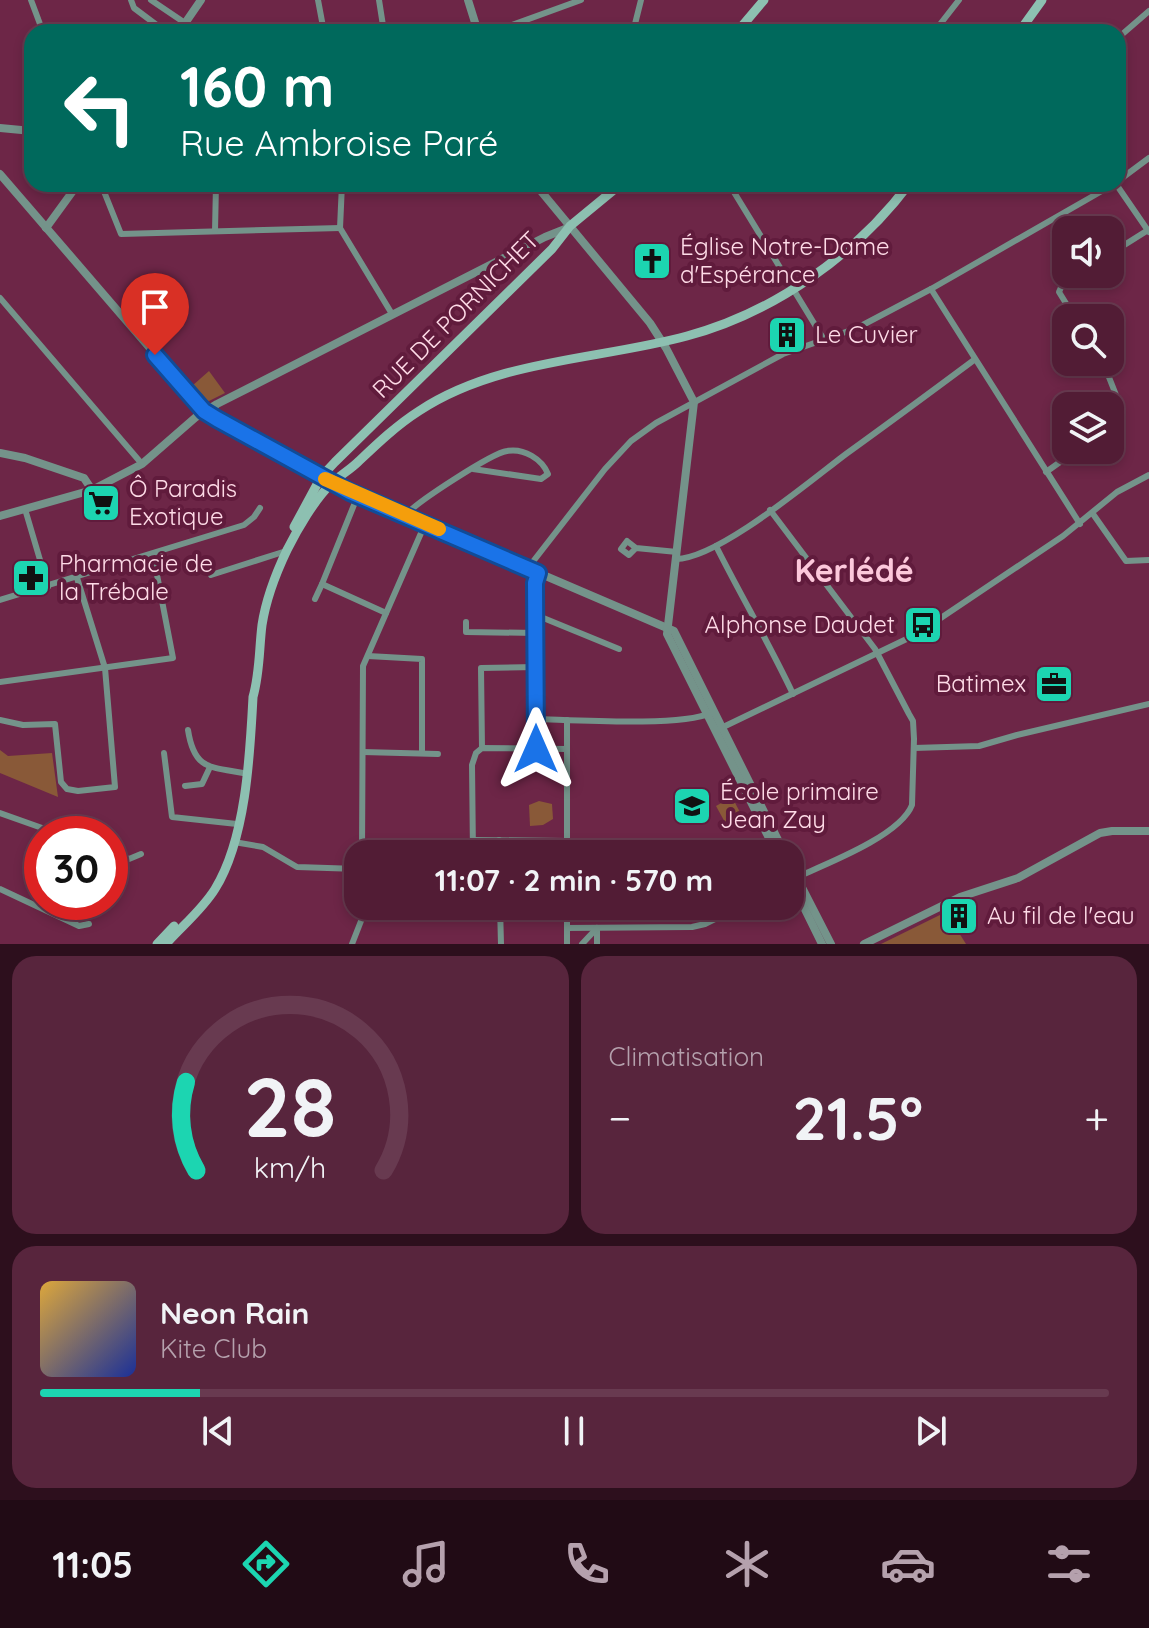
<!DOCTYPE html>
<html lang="fr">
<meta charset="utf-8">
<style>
body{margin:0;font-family:Quicksand,sans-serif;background:#58253d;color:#f1f3f6;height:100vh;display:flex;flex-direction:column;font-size:30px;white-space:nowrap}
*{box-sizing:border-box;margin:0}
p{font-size:26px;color:#b5a1ad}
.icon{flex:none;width:44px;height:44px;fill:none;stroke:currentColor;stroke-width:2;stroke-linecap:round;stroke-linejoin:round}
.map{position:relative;height:944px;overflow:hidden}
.sheet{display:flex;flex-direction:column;gap:12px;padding:12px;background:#2d0f1d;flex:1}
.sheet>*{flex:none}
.guide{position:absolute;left:24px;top:24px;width:1102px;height:168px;border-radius:24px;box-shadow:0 4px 12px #0003,0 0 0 2px #683a50;background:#00695c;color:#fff;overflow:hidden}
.buttons{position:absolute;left:1052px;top:216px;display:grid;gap:16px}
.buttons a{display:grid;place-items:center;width:72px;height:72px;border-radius:16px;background:#521c35;box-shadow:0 4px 12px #0003,0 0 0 2px #683a50;font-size:40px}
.speed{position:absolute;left:24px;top:816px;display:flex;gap:16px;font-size:40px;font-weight:700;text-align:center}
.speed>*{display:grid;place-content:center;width:104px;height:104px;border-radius:50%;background:#521c35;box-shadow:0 4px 12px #0003,0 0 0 2px #683a50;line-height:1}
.speed .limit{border:12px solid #d22;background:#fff;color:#111}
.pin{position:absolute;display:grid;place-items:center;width:68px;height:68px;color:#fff;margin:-82px -34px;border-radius:50% 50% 50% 0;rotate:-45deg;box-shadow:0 0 8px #0007}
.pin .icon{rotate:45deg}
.me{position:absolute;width:88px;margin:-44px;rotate:0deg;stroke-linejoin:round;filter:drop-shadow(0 0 6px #0008)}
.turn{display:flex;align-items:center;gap:28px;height:168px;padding:0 24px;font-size:36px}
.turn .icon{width:104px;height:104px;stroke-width:2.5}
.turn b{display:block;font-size:56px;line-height:68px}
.big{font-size:60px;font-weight:700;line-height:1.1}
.sheet .card{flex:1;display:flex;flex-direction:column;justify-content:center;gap:12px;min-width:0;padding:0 28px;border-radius:24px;background:#58253d}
.sheet .dial{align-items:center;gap:0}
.dial svg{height:208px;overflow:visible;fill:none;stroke:#683a50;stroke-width:7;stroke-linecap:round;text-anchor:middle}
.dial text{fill:#f1f3f6;stroke:none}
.song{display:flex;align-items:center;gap:24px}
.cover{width:96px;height:96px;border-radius:12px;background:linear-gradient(135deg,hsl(40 70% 55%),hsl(230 70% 35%))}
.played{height:8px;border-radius:4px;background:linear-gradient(90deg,#1cd5b1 15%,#683a50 15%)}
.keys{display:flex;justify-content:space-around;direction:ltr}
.heat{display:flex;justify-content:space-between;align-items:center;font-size:44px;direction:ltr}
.sheet .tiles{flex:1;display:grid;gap:12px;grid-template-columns:1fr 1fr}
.card:last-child{grid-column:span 2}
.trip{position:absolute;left:344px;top:840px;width:460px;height:80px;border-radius:24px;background:#521c35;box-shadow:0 4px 12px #0003,0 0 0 2px #683a50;font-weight:700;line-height:80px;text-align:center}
.tab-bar{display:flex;height:128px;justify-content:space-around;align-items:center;background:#210b15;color:#b5a1ad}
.tab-bar .icon{width:56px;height:56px}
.tab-bar .selected{color:#1cd5b1}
.tab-bar b{font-size:36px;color:#f1f3f6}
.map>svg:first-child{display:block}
.green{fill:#895938}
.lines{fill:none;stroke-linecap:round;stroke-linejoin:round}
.minor{stroke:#74938a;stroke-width:6}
.tertiary{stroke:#74938a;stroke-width:8}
.secondary{stroke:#8dc0b1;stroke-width:9}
.route-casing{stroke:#114b97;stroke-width:20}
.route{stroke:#1a73e8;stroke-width:14}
.slow{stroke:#f59e0b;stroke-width:14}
.labels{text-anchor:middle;stroke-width:8;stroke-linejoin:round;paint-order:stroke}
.poi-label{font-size:24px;fill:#fedbe7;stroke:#601b3c;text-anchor:start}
.street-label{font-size:24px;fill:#fedbe7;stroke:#601b3c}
.district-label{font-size:32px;font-weight:bold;fill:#fcc8db;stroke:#601b3c}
</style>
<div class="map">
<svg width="1149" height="944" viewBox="0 0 1149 944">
<rect width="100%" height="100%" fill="#6d2647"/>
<g class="green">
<polygon points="209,371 225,393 209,401 204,400 192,386"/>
<polygon points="0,750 8,756 52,753 58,797 0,773"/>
<polygon points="732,797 743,818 727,826 716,806"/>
<polygon points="539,801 552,804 553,819 543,825 530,826 529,805"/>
<polygon points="946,912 966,944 881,944"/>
</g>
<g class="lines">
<g class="minor">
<polyline points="31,0 43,32"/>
<polyline points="131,0 134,8 166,32"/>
<polyline points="151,0 185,23"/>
<polyline points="318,0 324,32"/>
<polyline points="379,0 384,32"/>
<polyline points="493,32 581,0"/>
<polyline points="633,32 641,0"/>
<polyline points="934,32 959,0"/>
<polyline points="1119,37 1149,11"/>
<polyline points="1118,181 1149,158"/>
<polyline points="101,184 121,234 340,228"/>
<polyline points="342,184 340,228 392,314"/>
<polyline points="729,184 823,338"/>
<polyline points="1116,184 1149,232"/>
<polyline points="215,231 216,184"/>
<polyline points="1110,254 1148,230"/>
<polyline points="931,289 1080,524"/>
<polyline points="0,298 142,464"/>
<polyline points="1075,318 1059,292 1063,283 1078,274"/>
<polyline points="1103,362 1116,395 1110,419"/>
<polyline points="1046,472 1077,450"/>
<polyline points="358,495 322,584 386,613"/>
<polyline points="25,509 48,587"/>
<path d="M770,510L875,649L909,714L913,721L914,739L912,805C900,836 826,864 795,878"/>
<polyline points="1093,514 1126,561 1149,560"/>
<path d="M406,515C415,503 492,453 507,451C524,448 542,459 548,474L541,479L473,469"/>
<path d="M716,546C741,596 769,643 793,694"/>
<polyline points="636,548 629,555 621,549 627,541 636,548 677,552"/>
<path d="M676,559C718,559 810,481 846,454C889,423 931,392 974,360"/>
<polyline points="528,568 605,469 631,441 656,423 783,354 857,328 931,289 1114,184"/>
<polyline points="211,575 283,552"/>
<polyline points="315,599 322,584"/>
<polyline points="0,600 244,525 254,517 260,508"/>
<polyline points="536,615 619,649"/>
<polyline points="466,622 466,632 536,633"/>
<polyline points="368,656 422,659 422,753"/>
<polyline points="0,682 173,658 153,554"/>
<path d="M535,719C574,720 680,727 711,713"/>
<polyline points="0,720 23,725 55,724 61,782 67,789 78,791 115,787 105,668 77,578"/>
<polyline points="719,729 917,634 1063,536 1117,492 1149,475"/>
<path d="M188,730C194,769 209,767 243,773"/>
<polyline points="482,748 481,668 536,667"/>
<polyline points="914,748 979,746 1017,735 1149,704"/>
<polyline points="536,749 535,583 538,573"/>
<polyline points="363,752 438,754"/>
<polyline points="164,753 172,817 237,824"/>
<polyline points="185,786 202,784 210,767"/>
<polyline points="0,813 59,834"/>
<polyline points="473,840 567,841"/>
<polyline points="234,842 263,847 297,867 358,869"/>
<polyline points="110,852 129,859 141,854"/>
<polyline points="362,854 363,666 425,524"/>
<polyline points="473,854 472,765 476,753 482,748 566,749"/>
<polyline points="499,854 499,840"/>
<polyline points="567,854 567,720"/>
<polyline points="0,889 79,926 89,924"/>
<polyline points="500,906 501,944"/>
<polyline points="567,906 567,944"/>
<polyline points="567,928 692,927 705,924 741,906"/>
<polyline points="597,928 597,944"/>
<polyline points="352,944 361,921 362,906"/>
<polyline points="582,944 597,928"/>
</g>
<g class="tertiary">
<polyline points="468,0 478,32"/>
<polyline points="179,32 201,0"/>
<polyline points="0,128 32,131"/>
<polyline points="0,174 204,411 350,492 674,631 785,854"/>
<polyline points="535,184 650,323 666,348 694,402 667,634 777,854"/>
<polyline points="46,228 78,184"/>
<polyline points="0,453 25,458 84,478 92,490"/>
<polyline points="0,516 92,490 142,464 196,417 217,404 545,237 570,227"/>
<polyline points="790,864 831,944"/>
<polyline points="790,879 822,944"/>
<polyline points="864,944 960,897 1018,878 1100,833 1112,831 1149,831"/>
</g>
<g class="secondary">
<polyline points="737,32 764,0"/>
<polyline points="1019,32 1042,0"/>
<polyline points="294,527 321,477 335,462 552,249 570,226 621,184"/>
<polyline points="157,944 174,926"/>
<path d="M166,944C182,926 202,910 215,889C246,839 250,755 253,697C260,672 259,649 262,625C266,599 276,573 287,550C297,530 315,499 331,484C339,476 350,470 359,461C378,443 397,425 419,411C498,359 599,360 687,336C773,313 856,255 909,184"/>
</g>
</g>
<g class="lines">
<g class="route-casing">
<polyline id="route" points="155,355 204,411 217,419 350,492 538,573 535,583 536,749"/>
</g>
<use href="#route" class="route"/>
<polyline class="slow" points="325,479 439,529"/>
</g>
<defs>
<g id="church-square" transform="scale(2)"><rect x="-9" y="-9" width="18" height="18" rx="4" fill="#1cd5b1" stroke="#601b3c"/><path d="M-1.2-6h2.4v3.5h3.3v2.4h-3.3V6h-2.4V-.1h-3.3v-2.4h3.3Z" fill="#111"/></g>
<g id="building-square" transform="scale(2)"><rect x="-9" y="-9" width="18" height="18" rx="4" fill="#1cd5b1" stroke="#601b3c"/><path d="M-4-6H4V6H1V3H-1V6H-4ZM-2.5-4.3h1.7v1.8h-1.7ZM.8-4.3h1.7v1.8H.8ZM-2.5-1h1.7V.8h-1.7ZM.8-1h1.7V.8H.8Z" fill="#111"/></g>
<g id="supermarket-square" transform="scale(2)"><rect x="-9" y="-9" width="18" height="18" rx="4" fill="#1cd5b1" stroke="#601b3c"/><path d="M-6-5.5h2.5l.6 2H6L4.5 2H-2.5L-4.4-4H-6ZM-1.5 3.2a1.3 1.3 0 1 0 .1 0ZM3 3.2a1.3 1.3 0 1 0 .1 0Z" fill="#111"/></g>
<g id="pharmacy-square" transform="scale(2)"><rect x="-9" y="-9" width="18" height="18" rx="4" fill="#1cd5b1" stroke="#601b3c"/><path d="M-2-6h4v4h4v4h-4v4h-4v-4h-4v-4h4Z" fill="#111"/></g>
<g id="bus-square" transform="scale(2)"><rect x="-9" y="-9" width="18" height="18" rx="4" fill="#1cd5b1" stroke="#601b3c"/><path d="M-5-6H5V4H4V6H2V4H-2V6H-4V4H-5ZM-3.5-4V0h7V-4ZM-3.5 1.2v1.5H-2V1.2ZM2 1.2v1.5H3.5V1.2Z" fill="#111"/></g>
<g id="office-square" transform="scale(2)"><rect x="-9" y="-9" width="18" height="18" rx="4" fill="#1cd5b1" stroke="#601b3c"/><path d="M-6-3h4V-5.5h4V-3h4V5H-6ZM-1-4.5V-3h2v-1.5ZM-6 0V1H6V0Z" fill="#111"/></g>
<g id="school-square" transform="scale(2)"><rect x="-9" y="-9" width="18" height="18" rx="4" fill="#1cd5b1" stroke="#601b3c"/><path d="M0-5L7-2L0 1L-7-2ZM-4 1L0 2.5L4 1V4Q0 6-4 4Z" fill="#111"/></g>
</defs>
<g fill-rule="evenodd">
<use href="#church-square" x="652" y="261"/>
<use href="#building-square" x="787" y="335"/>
<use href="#supermarket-square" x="101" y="503"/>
<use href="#pharmacy-square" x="31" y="578"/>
<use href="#bus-square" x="923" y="625"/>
<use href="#office-square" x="1054" y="684"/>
<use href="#school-square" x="692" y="806"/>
<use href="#building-square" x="959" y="916"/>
</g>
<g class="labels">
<g class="poi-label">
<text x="680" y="255">Église Notre-Dame<tspan x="680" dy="28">d'Espérance</tspan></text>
<text x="815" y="343">Le Cuvier</text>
<text x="129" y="497">Ô Paradis<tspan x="129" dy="28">Exotique</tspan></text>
<text x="59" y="572">Pharmacie de<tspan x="59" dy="28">la Trébale</tspan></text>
<text x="895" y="633" text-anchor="end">Alphonse Daudet</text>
<text x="1026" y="692" text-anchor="end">Batimex</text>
<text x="720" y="800">École primaire<tspan x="720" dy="28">Jean Zay</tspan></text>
<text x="987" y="924">Au fil de l'eau</text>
</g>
<g class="street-label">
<text transform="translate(456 315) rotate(-45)" y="8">RUE DE PORNICHET</text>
</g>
<g class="district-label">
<text x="854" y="582">Kerlédé</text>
</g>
</g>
</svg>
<div class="buttons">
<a><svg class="icon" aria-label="sound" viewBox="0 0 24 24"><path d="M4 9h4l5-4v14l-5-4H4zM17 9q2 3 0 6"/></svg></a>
<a><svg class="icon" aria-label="search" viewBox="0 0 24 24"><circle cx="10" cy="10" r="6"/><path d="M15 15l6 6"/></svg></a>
<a><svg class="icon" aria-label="layers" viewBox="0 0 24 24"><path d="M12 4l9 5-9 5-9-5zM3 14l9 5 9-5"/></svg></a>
</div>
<div class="speed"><div class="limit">30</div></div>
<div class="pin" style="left:155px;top:355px;background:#d93025"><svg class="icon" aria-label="arrive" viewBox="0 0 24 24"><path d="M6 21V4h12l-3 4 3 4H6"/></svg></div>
<svg class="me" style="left:536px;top:749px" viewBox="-20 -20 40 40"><path d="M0-17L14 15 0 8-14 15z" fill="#1a73e8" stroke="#fff" stroke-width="4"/></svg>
<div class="trip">11:07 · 2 min · 570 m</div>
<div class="guide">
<div class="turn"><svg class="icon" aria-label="left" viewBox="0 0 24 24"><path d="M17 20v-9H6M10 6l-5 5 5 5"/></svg><div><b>160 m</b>Rue Ambroise Paré</div></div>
</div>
</div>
<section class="sheet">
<div class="tiles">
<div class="card dial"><svg viewBox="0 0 100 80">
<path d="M14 69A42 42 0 1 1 86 69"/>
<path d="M14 69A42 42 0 0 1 10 35" stroke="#1cd5b1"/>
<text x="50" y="56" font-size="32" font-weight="700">28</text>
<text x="50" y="72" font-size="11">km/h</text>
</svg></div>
<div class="card"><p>Climatisation</p>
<div class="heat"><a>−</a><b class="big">21.5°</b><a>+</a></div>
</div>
<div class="card">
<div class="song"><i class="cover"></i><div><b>Neon Rain</b><p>Kite Club</p></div></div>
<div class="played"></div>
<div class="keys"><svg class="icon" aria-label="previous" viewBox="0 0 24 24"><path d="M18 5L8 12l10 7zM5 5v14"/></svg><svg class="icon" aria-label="pause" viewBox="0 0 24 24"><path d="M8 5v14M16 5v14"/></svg><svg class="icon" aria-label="next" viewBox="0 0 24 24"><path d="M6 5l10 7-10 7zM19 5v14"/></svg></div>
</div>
</div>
</section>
<nav class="tab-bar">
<b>11:05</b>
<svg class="icon selected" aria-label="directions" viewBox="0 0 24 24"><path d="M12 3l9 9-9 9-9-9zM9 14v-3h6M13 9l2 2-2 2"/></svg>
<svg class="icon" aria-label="music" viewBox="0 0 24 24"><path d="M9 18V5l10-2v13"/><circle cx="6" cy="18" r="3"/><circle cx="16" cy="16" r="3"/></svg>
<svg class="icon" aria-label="phone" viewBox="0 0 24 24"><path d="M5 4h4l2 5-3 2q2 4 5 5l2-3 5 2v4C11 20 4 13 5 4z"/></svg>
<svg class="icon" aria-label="climate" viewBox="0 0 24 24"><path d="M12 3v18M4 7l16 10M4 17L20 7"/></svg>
<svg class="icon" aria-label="car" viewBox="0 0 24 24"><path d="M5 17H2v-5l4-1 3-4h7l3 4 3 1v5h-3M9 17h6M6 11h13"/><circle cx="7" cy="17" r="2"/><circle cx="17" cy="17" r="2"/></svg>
<svg class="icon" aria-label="filters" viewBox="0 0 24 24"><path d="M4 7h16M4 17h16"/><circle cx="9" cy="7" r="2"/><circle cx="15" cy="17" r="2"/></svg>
</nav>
